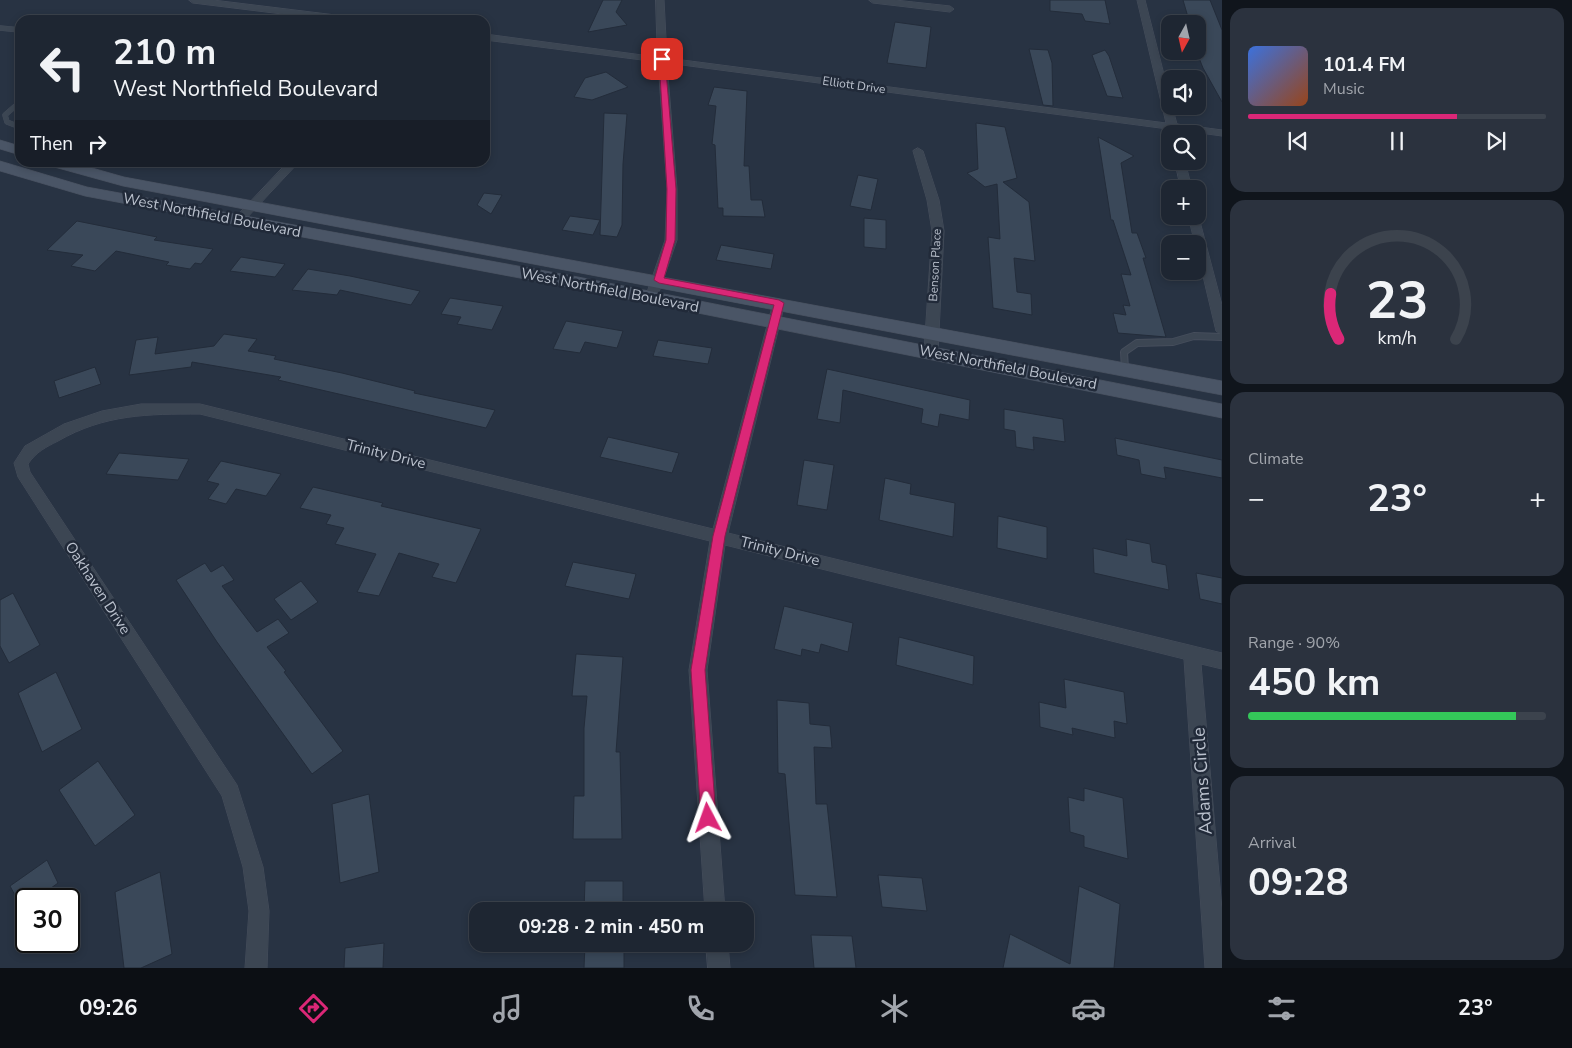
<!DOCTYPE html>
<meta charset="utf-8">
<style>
body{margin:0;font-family:"Nunito Sans",sans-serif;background:#2b323e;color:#f1f3f6;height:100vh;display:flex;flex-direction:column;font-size:19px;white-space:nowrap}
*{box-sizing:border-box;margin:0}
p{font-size:16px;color:#a1a5ac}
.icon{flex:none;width:28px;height:28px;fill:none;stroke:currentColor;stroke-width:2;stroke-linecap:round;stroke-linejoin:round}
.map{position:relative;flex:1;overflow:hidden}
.details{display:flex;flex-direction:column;gap:8px;padding:8px;background:#10151c;width:350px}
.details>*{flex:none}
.top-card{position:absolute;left:15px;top:15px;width:475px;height:152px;border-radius:15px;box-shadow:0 2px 8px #0003,0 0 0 1px #3c434d;background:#1e2632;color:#f1f3f6;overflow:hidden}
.needle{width:32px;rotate:188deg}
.buttons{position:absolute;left:1161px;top:15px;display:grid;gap:10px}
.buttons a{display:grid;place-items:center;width:45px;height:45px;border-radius:10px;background:#1e2632;box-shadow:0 2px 8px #0003,0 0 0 1px #3c434d;font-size:25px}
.speed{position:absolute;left:15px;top:888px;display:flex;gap:10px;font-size:25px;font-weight:700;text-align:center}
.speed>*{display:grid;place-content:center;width:65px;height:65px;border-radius:50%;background:#1e2632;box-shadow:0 2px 8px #0003,0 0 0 1px #3c434d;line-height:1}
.speed .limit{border:2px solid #111;border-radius:8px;background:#fff;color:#111}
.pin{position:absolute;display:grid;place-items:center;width:42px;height:42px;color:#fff;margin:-21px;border-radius:10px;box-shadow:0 2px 8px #0006}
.me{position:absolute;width:55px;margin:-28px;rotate:356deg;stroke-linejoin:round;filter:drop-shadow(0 0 4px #0008)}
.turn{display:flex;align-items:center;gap:18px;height:105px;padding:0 15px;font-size:22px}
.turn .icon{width:65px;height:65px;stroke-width:2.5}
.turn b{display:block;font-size:35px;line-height:42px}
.then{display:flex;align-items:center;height:48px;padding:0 15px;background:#0003;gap:10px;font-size:19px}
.big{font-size:38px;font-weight:700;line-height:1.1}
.details .card{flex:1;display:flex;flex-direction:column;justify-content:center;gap:8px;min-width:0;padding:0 18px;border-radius:15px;background:#2b323e}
.details .dial{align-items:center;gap:0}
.dial svg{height:130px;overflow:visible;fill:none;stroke:#3c434d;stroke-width:7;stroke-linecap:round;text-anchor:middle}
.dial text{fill:#f1f3f6;stroke:none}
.song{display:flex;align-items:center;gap:15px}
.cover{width:60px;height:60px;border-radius:8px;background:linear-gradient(135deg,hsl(220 70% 55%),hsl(20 70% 35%))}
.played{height:5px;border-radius:2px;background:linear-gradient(90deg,#db2777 70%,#3c434d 70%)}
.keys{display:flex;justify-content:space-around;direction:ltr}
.heat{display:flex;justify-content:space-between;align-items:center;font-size:28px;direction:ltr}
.charge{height:8px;border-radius:4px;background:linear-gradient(90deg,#34c759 90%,#3c434d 0)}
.trip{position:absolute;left:469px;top:902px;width:285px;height:50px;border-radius:15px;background:#1e2632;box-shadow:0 2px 8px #0003,0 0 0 1px #3c434d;font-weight:700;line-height:50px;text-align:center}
.dock{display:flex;height:80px;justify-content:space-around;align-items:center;background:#0c0f14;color:#a1a5ac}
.dock .icon{width:35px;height:35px}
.dock .selected{color:#db2777}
.dock b{font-size:22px;color:#f1f3f6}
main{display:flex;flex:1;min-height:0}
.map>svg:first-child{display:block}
.building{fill:#3a4859;stroke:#232c3a}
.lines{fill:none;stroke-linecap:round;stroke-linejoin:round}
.lane-far1-casing{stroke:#464e5c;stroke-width:5.5}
.lane-casing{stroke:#464e5c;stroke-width:8}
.street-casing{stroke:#464e5c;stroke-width:1}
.secondary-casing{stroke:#464e5c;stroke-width:1}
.lane-far1{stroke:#3c4653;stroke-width:5}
.lane{stroke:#3c4653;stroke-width:6}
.street{fill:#3c4653;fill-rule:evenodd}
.secondary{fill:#4a5566;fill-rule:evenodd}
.route{fill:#db2777;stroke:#8e194d}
.labels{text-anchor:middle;stroke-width:5;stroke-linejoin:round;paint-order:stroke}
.far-street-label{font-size:12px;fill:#bac1cd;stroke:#212a39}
.street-label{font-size:15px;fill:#bac1cd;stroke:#212a39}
.near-street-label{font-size:18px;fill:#bac1cd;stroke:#212a39}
</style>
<main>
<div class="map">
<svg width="1222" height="968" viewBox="0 0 1222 968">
<rect width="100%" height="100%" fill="#283343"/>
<g class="building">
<polygon points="603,0 622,0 616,12 627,25 588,32"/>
<polygon points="1050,0 1105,0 1110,24 1085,21 1082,14 1050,11"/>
<polygon points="1183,0 1210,0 1222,30 1222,102 1203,68 1197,53 1201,53 1198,43 1198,24 1190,24"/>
<polygon points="895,22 931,27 926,68 887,63"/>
<polygon points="1029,49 1048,50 1052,63 1053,106 1043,105"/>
<polygon points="1105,50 1109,56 1123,98 1107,96 1092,55"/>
<polygon points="606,72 628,87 592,100 574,97 585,78"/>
<polygon points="714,87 747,91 744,166 749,166 751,200 762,200 765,217 723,216 723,208 718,208 715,145 712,144 716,106 708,105"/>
<polygon points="604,113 627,114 623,164 622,225 617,237 600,235"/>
<polygon points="976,123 1005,127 1017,178 1003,182 1029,202 1035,261 1014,258 1017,292 1031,294 1032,315 993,308 988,237 1000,239 997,184 985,187 967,173 978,169"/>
<polygon points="1098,137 1134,156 1121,163 1132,233 1137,233 1146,258 1143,258 1166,337 1118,333 1113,313 1126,315 1123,305 1130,306 1121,274 1131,275 1113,220 1111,220"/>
<polygon points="858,175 878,179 871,210 850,206"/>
<polygon points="484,193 502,195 491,214 477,205"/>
<polygon points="570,216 600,220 593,235 562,230"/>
<polygon points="864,218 886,220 886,249 864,247"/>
<polygon points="77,221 157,237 154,240 213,249 201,264 195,263 190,269 166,265 169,262 116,251 95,271 71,266 83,255 47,250"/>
<polygon points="721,245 774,254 771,269 716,260"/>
<polygon points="241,257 285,264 275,277 230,271"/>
<polygon points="308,269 350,276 420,291 411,305 340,290 337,295 292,290"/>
<polygon points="450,298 503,306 492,330 457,324 461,317 441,314"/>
<polygon points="566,321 623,331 617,348 585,342 580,353 553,349"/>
<polygon points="224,334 257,339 248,351 276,356 274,359 342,373 415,391 414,393 495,410 486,428 278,380 281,377 192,362 191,367 129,375 136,340 158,337 155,354 214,346"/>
<polygon points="658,340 712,348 708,364 653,356"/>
<polygon points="95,367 101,384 59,398 54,381"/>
<polygon points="827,369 970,400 969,420 940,414 938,427 921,423 923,409 843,390 840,423 817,419"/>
<polygon points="1004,409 1063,419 1065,442 1033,437 1034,450 1016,447 1015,431 1004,429"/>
<polygon points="608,437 679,453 672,473 600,457"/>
<polygon points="1115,438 1222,460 1222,478 1164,467 1166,479 1141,474 1139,460 1117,455"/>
<polygon points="119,453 189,459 178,480 106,474"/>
<polygon points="804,460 834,465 827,510 797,505"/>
<polygon points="221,461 281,474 266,496 236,489 226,504 208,499 219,484 207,481"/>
<polygon points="885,478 911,484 910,494 955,503 953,537 879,520"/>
<polygon points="313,487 383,503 381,506 481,529 456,583 432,577 439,564 399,553 379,596 357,592 376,554 335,544 344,528 326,524 331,515 300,508"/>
<polygon points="998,516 1047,527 1047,559 997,548"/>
<polygon points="1126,539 1150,544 1152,562 1166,565 1169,590 1094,573 1093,548 1127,556"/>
<polygon points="573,562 636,574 629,599 565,586"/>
<polygon points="205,563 211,572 223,565 234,580 222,586 257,632 278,619 289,633 267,647 286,671 284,672 343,751 312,774 217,642 176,580"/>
<polygon points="1196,573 1222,578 1222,604 1200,599"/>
<polygon points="301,581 318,602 291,620 274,599"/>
<polygon points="13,593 40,645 9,663 0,646 0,600"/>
<polygon points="784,606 853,623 848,652 821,644 819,653 802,649 801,656 774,649"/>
<polygon points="899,637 974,656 973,685 896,665"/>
<polygon points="576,654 623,657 616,752 620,752 622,839 573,839 574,796 584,796 584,728 587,696 572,696"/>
<polygon points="56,672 82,729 42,752 18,693"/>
<polygon points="1064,679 1124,692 1127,724 1114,721 1115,738 1072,728 1073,735 1040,727 1039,702 1066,708"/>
<polygon points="777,700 809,703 810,724 830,726 832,748 814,747 816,804 827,804 837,897 795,895 785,774 778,773"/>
<polygon points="98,761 135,815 95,846 59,790"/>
<polygon points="1084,788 1123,798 1128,859 1084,847 1084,836 1070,832 1068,797 1084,801"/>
<polygon points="369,794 379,872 340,883 332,804"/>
<polygon points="47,860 58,883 36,899 17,899 10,886"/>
<polygon points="160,872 172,954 141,968 124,968 115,892"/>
<polygon points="878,875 922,878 927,911 882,907"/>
<polygon points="585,881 623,881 623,911 584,911"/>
<polygon points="1079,886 1120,904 1114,968 1003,968 1010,934 1070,964"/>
<polygon points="811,935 852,936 856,968 814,968"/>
<polygon points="384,943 383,968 344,968 345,948"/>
<polygon points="585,944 624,944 624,968 584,968"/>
</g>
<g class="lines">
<g class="lane-far1-casing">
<g id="lane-far1">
<polyline points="0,28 20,30"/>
<polyline points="20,102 5,115 7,122 20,127"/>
</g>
</g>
<g class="lane-casing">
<polyline id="lane" points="1125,369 1124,352 1137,343 1173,342 1194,336 1222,337"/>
</g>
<g class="street-casing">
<g id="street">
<polygon points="189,0 213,0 352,17 356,20 331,20 193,3"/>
<polygon points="656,0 664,0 667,58 1166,123 1137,0 1145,0 1170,98 1170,106 1172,106 1177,124 1222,130 1222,136 1178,130 1179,134 1170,134 1170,136 1168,129 667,63 677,189 677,240 657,298 651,302 645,298 665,240 667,189 658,62 485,40 485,34 657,57"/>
<polygon points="869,0 895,0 950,6 954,9 950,12 873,3"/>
<polygon points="918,148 923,151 939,200 944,231 938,352 931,357 924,352 932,231 927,200 913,151"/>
<polygon points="1175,161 1185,161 1192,189 1181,189"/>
<polygon points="288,162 299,162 243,222 235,222 235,218"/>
<polygon points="1198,214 1222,305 1222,335 1216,331 1198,255 1198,244 1195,244 1188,216 1198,216"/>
<path d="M779,299L785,303L728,533L1222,653V669L1201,664L1222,910V968H1205L1184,659L725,545L707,670L725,911H705L689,670L710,541L200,414C148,414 105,414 58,441C46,447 36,452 28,464L30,472L237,785L263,867L269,911L267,968H245L249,911L243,867L222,796L18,477L14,463L25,446L64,424L102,411L141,404H200L713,529L773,303Z"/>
<polygon points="706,944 728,944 730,968 708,968"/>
</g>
</g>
<g class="secondary-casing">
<g id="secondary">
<polygon points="0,140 20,146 20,155 0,149"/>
<polygon points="0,161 87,187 578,277 1222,404 1222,418 578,289 85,196 0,171"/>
<polygon points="45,162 71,162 124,177 1222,381 1222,395 123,186 47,165"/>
</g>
</g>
<use href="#lane-far1" class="lane-far1"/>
<use href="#lane" class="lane"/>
<use href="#street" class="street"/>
<use href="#secondary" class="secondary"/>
</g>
<polygon class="route" points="662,57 665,59 676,189 675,240 664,278 779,300 784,303 725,536 705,670 716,818 713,824 708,826 703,824 701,818 691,670 713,536 774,305 659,283 654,280 666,240 667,189 659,59"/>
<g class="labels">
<g class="far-street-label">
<text transform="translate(854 85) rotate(8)" y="4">Elliott Drive</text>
<text transform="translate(935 265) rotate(-87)" y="4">Benson Place</text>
</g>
<g class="street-label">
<text transform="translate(212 215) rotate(11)" y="5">West Northfield Boulevard</text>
<text transform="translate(610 290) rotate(11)" y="5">West Northfield Boulevard</text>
<text transform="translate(1008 367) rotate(11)" y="5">West Northfield Boulevard</text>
<text transform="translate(386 454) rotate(14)" y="5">Trinity Drive</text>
<text transform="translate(780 551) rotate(14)" y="5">Trinity Drive</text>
<text transform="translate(98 588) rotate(57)" y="5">Oakhaven Drive</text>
</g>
<g class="near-street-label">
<text transform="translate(1202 781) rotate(-94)" y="6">Adams Circle</text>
</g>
</g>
</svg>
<div class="buttons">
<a><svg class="needle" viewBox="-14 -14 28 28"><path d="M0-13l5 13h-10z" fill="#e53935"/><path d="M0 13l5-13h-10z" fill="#a1a5ac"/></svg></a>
<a><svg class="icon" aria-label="sound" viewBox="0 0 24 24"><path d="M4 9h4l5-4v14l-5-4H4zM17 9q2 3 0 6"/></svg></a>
<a><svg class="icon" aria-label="search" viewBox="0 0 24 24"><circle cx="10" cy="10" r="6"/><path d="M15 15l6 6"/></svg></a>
<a>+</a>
<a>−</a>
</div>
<div class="speed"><div class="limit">30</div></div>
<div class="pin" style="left:662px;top:59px;background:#d93025"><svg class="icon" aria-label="arrive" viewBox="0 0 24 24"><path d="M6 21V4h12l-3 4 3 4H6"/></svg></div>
<svg class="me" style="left:708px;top:818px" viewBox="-20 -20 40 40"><path d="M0-17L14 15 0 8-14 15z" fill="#db2777" stroke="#fff" stroke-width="4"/></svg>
<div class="trip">09:28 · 2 min · 450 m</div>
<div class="top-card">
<div class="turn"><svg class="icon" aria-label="left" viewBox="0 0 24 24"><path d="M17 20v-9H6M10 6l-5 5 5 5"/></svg><div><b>210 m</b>West Northfield Boulevard</div></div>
<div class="then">Then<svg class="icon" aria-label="right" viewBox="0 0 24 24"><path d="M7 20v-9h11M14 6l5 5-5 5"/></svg></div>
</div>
</div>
<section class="details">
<div class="card">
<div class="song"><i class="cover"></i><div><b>101.4 FM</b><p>Music</p></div></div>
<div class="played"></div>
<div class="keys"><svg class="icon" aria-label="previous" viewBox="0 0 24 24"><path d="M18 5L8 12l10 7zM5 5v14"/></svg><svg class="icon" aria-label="pause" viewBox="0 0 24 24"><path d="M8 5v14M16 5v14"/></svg><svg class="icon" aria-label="next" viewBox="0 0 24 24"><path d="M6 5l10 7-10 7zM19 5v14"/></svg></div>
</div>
<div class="card dial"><svg viewBox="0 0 100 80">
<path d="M14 69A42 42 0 1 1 86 69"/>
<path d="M14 69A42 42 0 0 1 9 41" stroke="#db2777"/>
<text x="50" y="56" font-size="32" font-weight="700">23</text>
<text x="50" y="72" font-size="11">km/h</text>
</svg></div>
<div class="card"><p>Climate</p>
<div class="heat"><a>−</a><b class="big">23°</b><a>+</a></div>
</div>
<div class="card"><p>Range · 90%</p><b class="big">450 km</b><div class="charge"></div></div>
<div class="card"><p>Arrival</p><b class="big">09:28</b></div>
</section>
</main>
<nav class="dock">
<b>09:26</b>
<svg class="icon selected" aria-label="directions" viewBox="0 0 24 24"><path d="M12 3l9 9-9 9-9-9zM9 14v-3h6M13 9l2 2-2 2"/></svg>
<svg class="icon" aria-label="music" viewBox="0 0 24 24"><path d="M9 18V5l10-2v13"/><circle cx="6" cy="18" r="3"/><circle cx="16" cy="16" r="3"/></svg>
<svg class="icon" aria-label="phone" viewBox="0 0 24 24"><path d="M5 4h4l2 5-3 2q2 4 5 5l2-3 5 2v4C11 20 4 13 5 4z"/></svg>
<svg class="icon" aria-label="climate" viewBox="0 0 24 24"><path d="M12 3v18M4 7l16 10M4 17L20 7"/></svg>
<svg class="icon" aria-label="car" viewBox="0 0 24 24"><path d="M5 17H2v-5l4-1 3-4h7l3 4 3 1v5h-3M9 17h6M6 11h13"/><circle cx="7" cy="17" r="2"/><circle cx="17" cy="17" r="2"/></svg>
<svg class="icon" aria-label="filters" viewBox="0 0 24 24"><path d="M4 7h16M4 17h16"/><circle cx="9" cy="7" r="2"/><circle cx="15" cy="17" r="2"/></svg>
<b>23°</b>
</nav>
